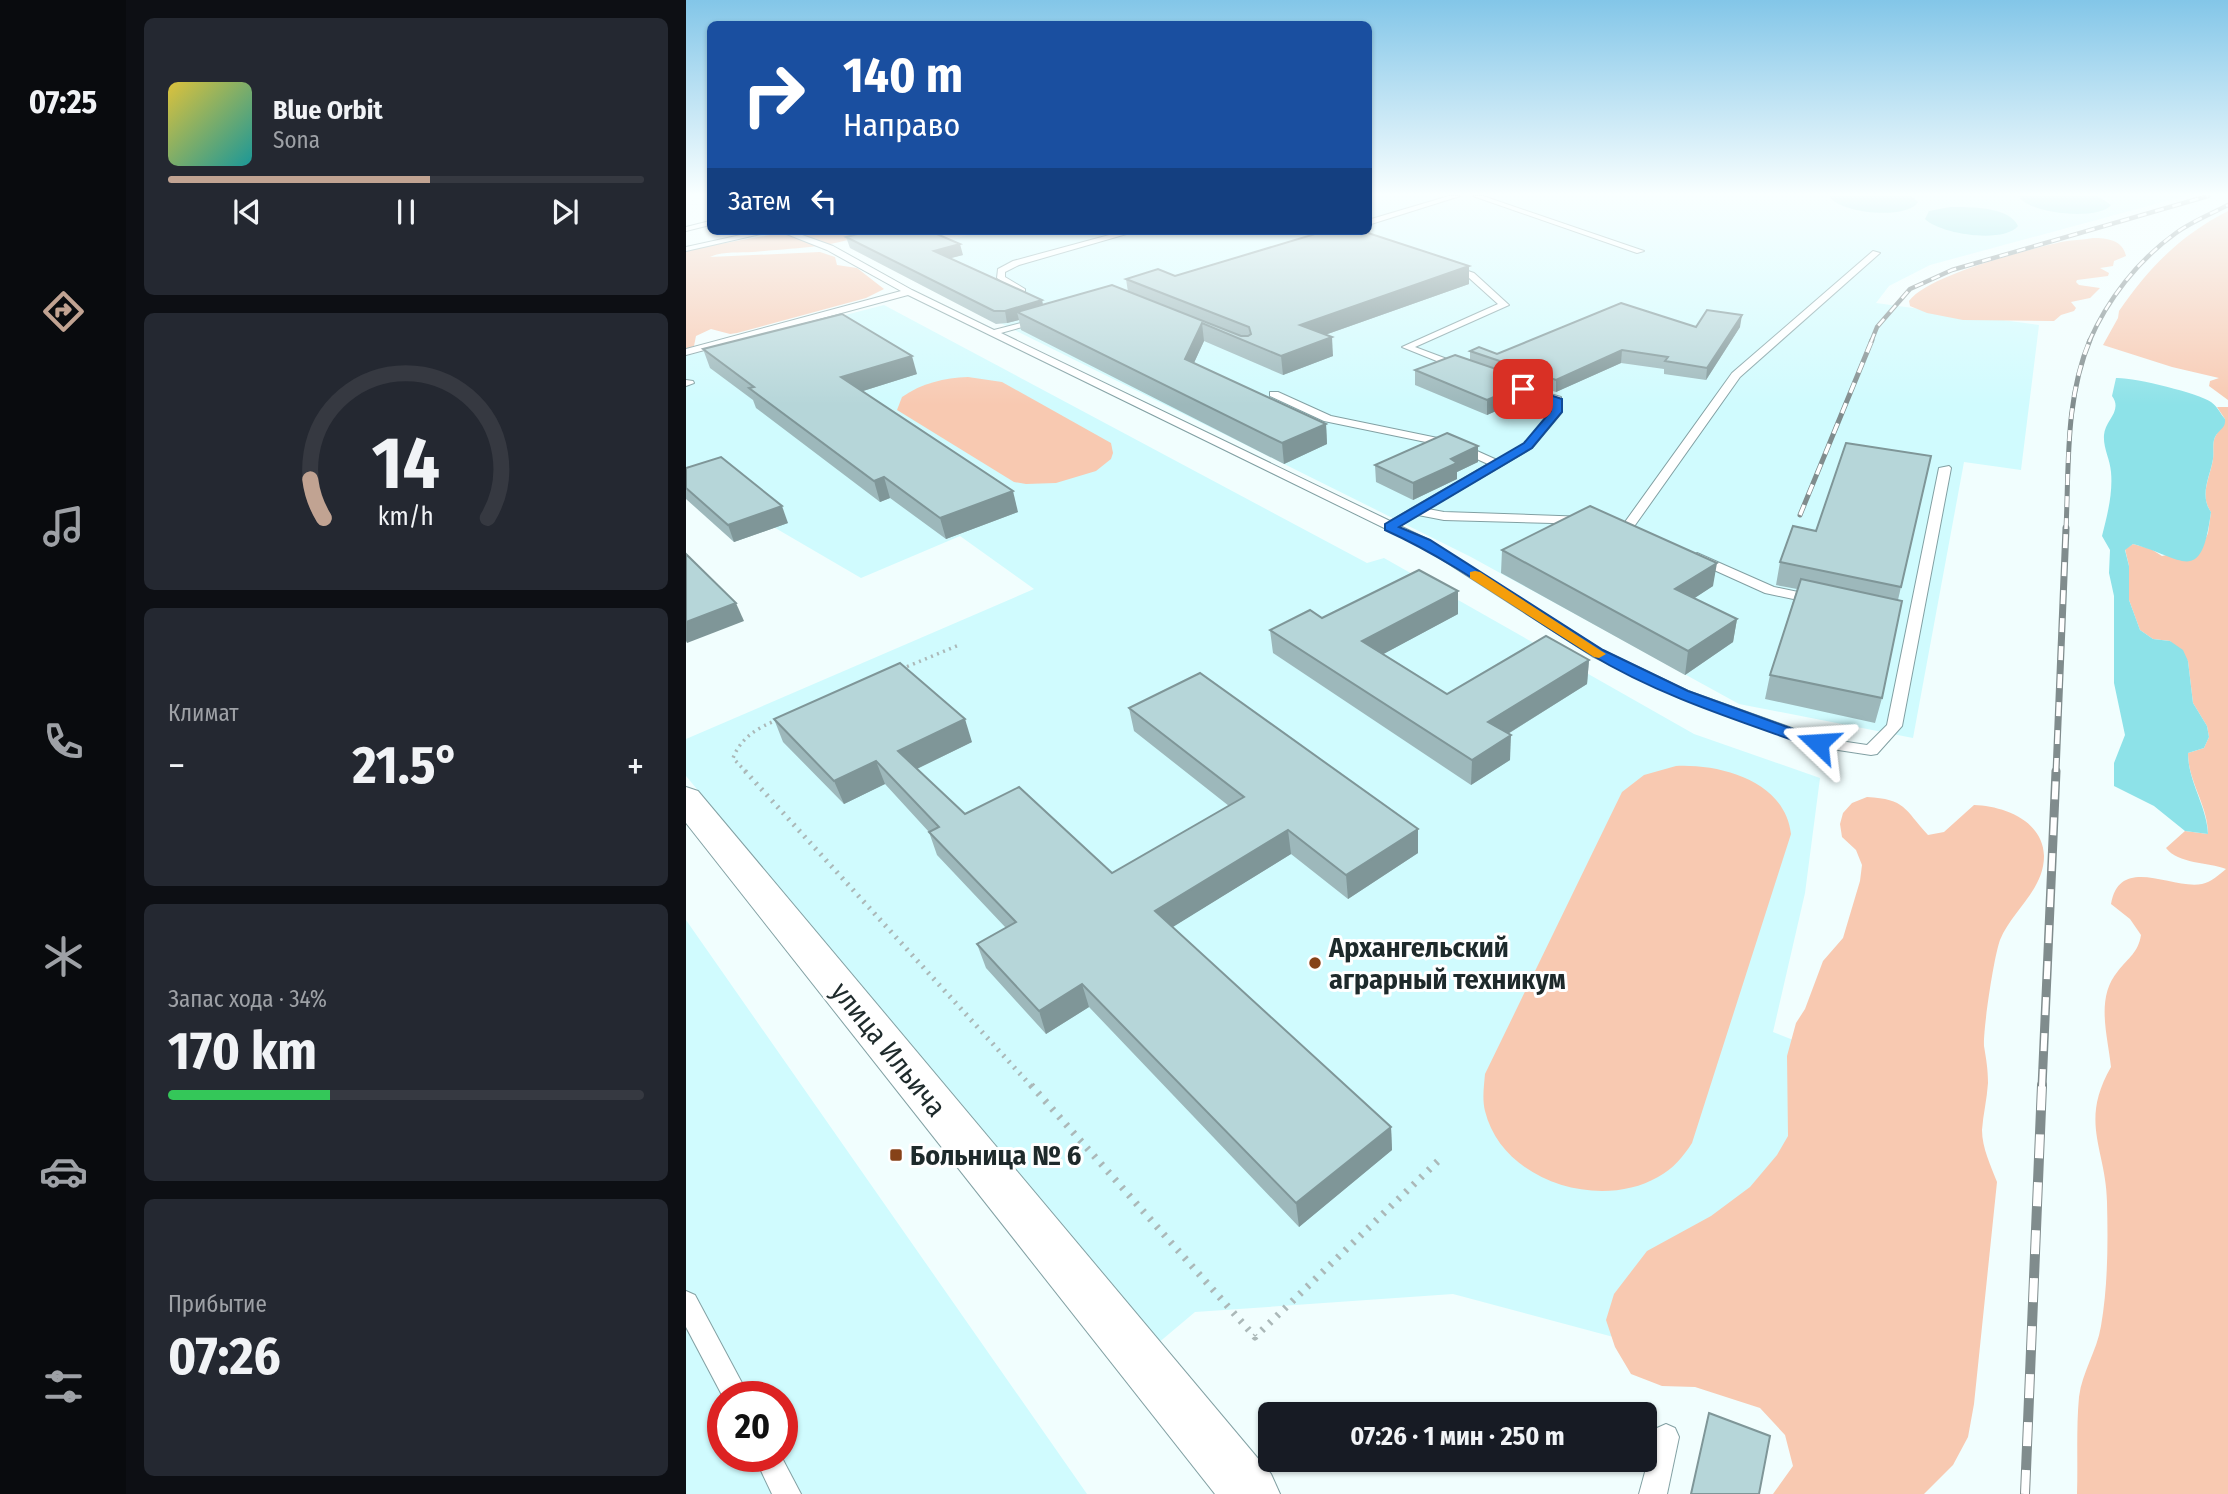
<!DOCTYPE html>
<html lang="ru">
<meta charset="utf-8">
<style>
body{margin:0;font-family:"Fira Sans Condensed",sans-serif;background:#242831;color:#f1f3f6;height:100vh;display:flex;flex-direction:column;font-size:26px;white-space:nowrap}
*{box-sizing:border-box;margin:0}
p{font-size:23px;color:#9ea1a6}
.icon{flex:none;width:38px;height:38px;fill:none;stroke:currentColor;stroke-width:2;stroke-linecap:round;stroke-linejoin:round}
.map{position:relative;flex:1;overflow:hidden}
.sheet{display:flex;flex-direction:column;gap:18px;padding:18px;background:#0d0f14;width:560px}
.sheet>*{flex:none}
.top-card{position:absolute;left:21px;top:21px;width:665px;height:214px;border-radius:10px;box-shadow:0 2px 5px #0004;background:#1a4fa0;color:#fff;overflow:hidden}
.speed{position:absolute;left:21px;top:1381px;display:flex;gap:14px;font-size:35px;font-weight:700;text-align:center}
.speed>*{display:grid;place-content:center;width:91px;height:91px;border-radius:50%;background:#171b24;box-shadow:0 2px 5px #0004;line-height:1}
.speed .limit{border:10px solid #d22;background:#fff;color:#111}
.pin{position:absolute;display:grid;place-items:center;width:60px;height:60px;color:#fff;margin:-30px;border-radius:14px;box-shadow:0 4px 10px #0006}
.me{position:absolute;width:77px;margin:-38px;rotate:290deg;stroke-linejoin:round;filter:drop-shadow(0 0 5px #0008)}
.turn{display:flex;align-items:center;gap:24px;height:147px;padding:0 21px;font-size:32px}
.turn .icon{width:91px;height:91px;stroke-width:2.5}
.turn b{display:block;font-size:49px;line-height:60px}
.then{display:flex;align-items:center;height:66px;padding:0 21px;background:#0003;gap:14px;font-size:26px}
.big{font-size:52px;font-weight:700;line-height:1.1}
.sheet .tile{flex:1;display:flex;flex-direction:column;justify-content:center;gap:10px;min-width:0;padding:0 24px;border-radius:10px;background:#242831}
.sheet .dial{align-items:center;gap:0}
.dial svg{height:182px;overflow:visible;fill:none;stroke:#363941;stroke-width:7;stroke-linecap:round;text-anchor:middle}
.dial text{fill:#f1f3f6;stroke:none}
.song{display:flex;align-items:center;gap:21px}
.cover{width:84px;height:84px;border-radius:10px;background:linear-gradient(135deg,hsl(50 70% 55%),hsl(180 70% 35%))}
.played{height:7px;border-radius:4px;background:linear-gradient(90deg,#c1a392 55%,#363941 55%)}
.keys{display:flex;justify-content:space-around;direction:ltr}
.heat{display:flex;justify-content:space-between;align-items:center;font-size:38px;direction:ltr}
.charge{height:10px;border-radius:5px;background:linear-gradient(90deg,#34c759 34%,#363941 0)}
.trip{position:absolute;left:572px;top:1402px;width:399px;height:70px;border-radius:10px;background:#171b24;box-shadow:0 2px 5px #0004;font-weight:700;line-height:70px;text-align:center}
main{display:flex;flex:1;min-height:0}
.menu{display:flex;flex-direction:column;width:126px;justify-content:space-around;align-items:center;background:#090b0e;color:#9ea1a6}
.menu .icon{width:49px;height:49px}
.menu .on{color:#c1a392}
.menu b{font-size:32px;color:#f1f3f6}
.map>svg:first-child{display:block}
.built{fill:#d0fbfe;fill-rule:evenodd}
.green{fill:#f8c9b1}
.water{fill:#8de2e8}
.lines{fill:none;stroke-linecap:round;stroke-linejoin:round}
.service-casing{stroke:#82a0a3;stroke-width:2}
.minor-casing{stroke:#82a0a3;stroke-width:2}
.path-far2{stroke:#abb8b8;stroke-width:3.5;stroke-dasharray:2 4.5;stroke-linecap:butt}
.path-far1{stroke:#abb8b8;stroke-width:5;stroke-dasharray:2 6;stroke-linecap:butt}
.path{stroke:#abb8b8;stroke-width:7;stroke-dasharray:2.5 8;stroke-linecap:butt}
.service{fill:#fff;fill-rule:evenodd}
.minor{fill:#fff;fill-rule:evenodd}
.rail-far4-casing{stroke:#808c8d;stroke-width:4.5}
.rail-far3-casing{stroke:#808c8d;stroke-width:5}
.rail-far2-casing{stroke:#808c8d;stroke-width:7}
.rail-far1-casing{stroke:#808c8d;stroke-width:9}
.rail-casing{stroke:#808c8d;stroke-width:10}
.rail-far4{stroke:#fff;stroke-width:2.5;stroke-dasharray:9;stroke-linecap:butt}
.rail-far3{stroke:#fff;stroke-width:3.5;stroke-dasharray:11;stroke-linecap:butt}
.rail-far2{stroke:#fff;stroke-width:4.5;stroke-dasharray:14;stroke-linecap:butt}
.rail-far1{stroke:#fff;stroke-width:6;stroke-dasharray:18;stroke-linecap:butt}
.rail{stroke:#fff;stroke-width:8;stroke-dasharray:24;stroke-linecap:butt}
.wall{fill:#9db8bb}
.shaded-wall{fill:#7f9698}
.building{fill:#b6d6d9;stroke:#7f9698;stroke-width:2}
.route{fill:#1a73e8;stroke:#114b97;stroke-width:2}
.slow{fill:#f59e0b}
.poi-dot{fill:#864218;stroke:#fff;stroke-width:2.5}
.labels{text-anchor:middle;stroke-width:6;stroke-linejoin:round;paint-order:stroke}
.near-poi-label{font-size:28px;font-weight:bold;fill:#1e2a2b;stroke:#fff;text-anchor:start}
.near-street-label{font-size:28px;fill:#1e2a2b;stroke:#fff}
</style>
<main>
<nav class="menu">
<b>07:25</b>
<svg class="icon on" aria-label="directions" viewBox="0 0 24 24"><path d="M12 3l9 9-9 9-9-9zM9 14v-3h6M13 9l2 2-2 2"/></svg>
<svg class="icon" aria-label="music" viewBox="0 0 24 24"><path d="M9 18V5l10-2v13"/><circle cx="6" cy="18" r="3"/><circle cx="16" cy="16" r="3"/></svg>
<svg class="icon" aria-label="phone" viewBox="0 0 24 24"><path d="M5 4h4l2 5-3 2q2 4 5 5l2-3 5 2v4C11 20 4 13 5 4z"/></svg>
<svg class="icon" aria-label="climate" viewBox="0 0 24 24"><path d="M12 3v18M4 7l16 10M4 17L20 7"/></svg>
<svg class="icon" aria-label="car" viewBox="0 0 24 24"><path d="M5 17H2v-5l4-1 3-4h7l3 4 3 1v5h-3M9 17h6M6 11h13"/><circle cx="7" cy="17" r="2"/><circle cx="17" cy="17" r="2"/></svg>
<svg class="icon" aria-label="filters" viewBox="0 0 24 24"><path d="M4 7h16M4 17h16"/><circle cx="9" cy="7" r="2"/><circle cx="15" cy="17" r="2"/></svg>
</nav>
<section class="sheet">
<div class="tile">
<div class="song"><i class="cover"></i><div><b>Blue Orbit</b><p>Sona</p></div></div>
<div class="played"></div>
<div class="keys"><svg class="icon" aria-label="previous" viewBox="0 0 24 24"><path d="M18 5L8 12l10 7zM5 5v14"/></svg><svg class="icon" aria-label="pause" viewBox="0 0 24 24"><path d="M8 5v14M16 5v14"/></svg><svg class="icon" aria-label="next" viewBox="0 0 24 24"><path d="M6 5l10 7-10 7zM19 5v14"/></svg></div>
</div>
<div class="tile dial"><svg viewBox="0 0 100 80">
<path d="M14 69A42 42 0 1 1 86 69"/>
<path d="M14 69A42 42 0 0 1 8 52" stroke="#c1a392"/>
<text x="50" y="56" font-size="32" font-weight="700">14</text>
<text x="50" y="72" font-size="11">km/h</text>
</svg></div>
<div class="tile"><p>Климат</p>
<div class="heat"><a>−</a><b class="big">21.5°</b><a>+</a></div>
</div>
<div class="tile"><p>Запас хода · 34%</p><b class="big">170 km</b><div class="charge"></div></div>
<div class="tile"><p>Прибытие</p><b class="big">07:26</b></div>
</section>
<div class="map">
<svg width="1542" height="1494" viewBox="0 0 1542 1494">
<rect width="100%" height="100%" fill="#f1fefe"/>
<g class="built">
<polygon points="683,196 1499,196 1244,265 1203,286 1190,303 1353,325 1335,470 1278,462 1227,738 1053,704 785,557 186,259 299,231 682,231"/>
<polygon points="198,305 681,563 698,558 1008,734 1134,778 1119,893 1087,1032 1140,1053 1069,1375 767,1294 509,1312 471,1344 0,776 0,739 348,589 274,536 175,578 0,476 0,356"/>
<path d="M0,920L401,1494H0ZM37,1396H96V1456H37Z"/>
</g>
<g class="green">
<path d="M1542,211V400L1523,386L1524,381L1533,378L1486,367L1417,345L1432,318L1433,311C1463,268 1493,236 1542,211Z"/>
<path d="M106,231H187C150,248 107,248 67,252C53,253 36,251 24,257L134,252L149,257L151,265L171,268L198,289L180,298L51,333L44,334L25,329L10,336L8,346L0,349V250Z"/>
<path d="M1407,238C1421,238 1437,240 1440,256L1428,261L1427,266L1414,268L1423,273L1422,276L1391,280L1390,282L1393,285L1414,288L1404,298L1385,302L1390,308L1388,311L1375,315L1368,321L1277,320L1241,313L1224,306L1223,301C1242,275 1341,250 1375,242C1385,240 1397,240 1407,238Z"/>
<path d="M282,377L316,382L425,443L427,453L425,459L410,471L370,483L340,484L328,482L211,410L216,397C236,383 258,378 282,377Z"/>
<path d="M1531,407H1542V1494H1391C1392,1462 1390,1429 1393,1397C1396,1372 1411,1351 1415,1326C1422,1286 1422,1242 1421,1202C1420,1148 1393,1123 1425,1067C1422,1036 1409,998 1432,971C1443,957 1452,953 1455,935L1444,919L1425,904C1434,854 1486,890 1516,884C1525,882 1533,875 1540,869C1522,862 1492,864 1480,848L1499,831L1522,834C1522,805 1502,782 1502,753L1518,748L1523,737L1521,726L1507,703L1502,661L1484,641L1467,639L1454,630L1443,600V566L1439,549L1447,544L1465,549L1476,556L1516,547L1522,533L1525,512C1513,495 1524,478 1527,459C1528,452 1526,443 1529,437C1533,429 1536,430 1539,419Z"/>
<path d="M990,766C1035,764 1099,781 1105,834L1006,1143C997,1157 987,1169 972,1177C913,1211 816,1181 799,1111C796,1099 798,1086 799,1074L936,792L958,775Z"/>
<path d="M1181,797C1220,799 1218,809 1242,835L1258,832L1288,805C1317,806 1357,820 1358,856C1358,890 1326,911 1314,940C1308,956 1297,1029 1298,1046C1300,1058 1302,1069 1302,1083C1301,1099 1297,1115 1296,1130C1296,1148 1305,1166 1311,1182L1288,1404L1282,1437L1267,1465L1238,1494H1087L1107,1466L1099,1435L1074,1408L1009,1387L976,1386L945,1374L929,1347L920,1320L928,1294L961,1251L1025,1216L1064,1187L1091,1155L1102,1136L1101,1056L1110,1023L1119,1009L1137,961L1157,938L1174,881L1176,865L1170,850L1156,837L1154,824L1157,813L1166,803Z"/>
</g>
<g class="water">
<path d="M1143,196H1226L1232,202C1221,220 1154,214 1143,196Z"/>
<path d="M1333,196H1412L1425,205C1413,221 1341,214 1333,196Z"/>
<path d="M1264,207C1282,207 1323,206 1332,226C1317,244 1254,234 1239,219L1243,211Z"/>
<path d="M1430,378C1447,377 1512,393 1525,402C1531,406 1534,413 1539,419C1540,429 1533,429 1529,437C1526,443 1528,452 1527,459C1524,477 1513,495 1525,512C1515,587 1498,558 1447,544L1439,550L1443,566V600L1454,630L1467,639L1484,641L1497,650L1502,661L1507,703L1521,726L1523,737L1518,748L1502,753C1502,782 1521,806 1522,834L1499,831L1468,806L1428,786V763L1439,735L1428,683V596L1423,573L1424,550L1416,536C1421,516 1427,494 1425,472C1424,459 1417,448 1418,435C1419,420 1437,411 1426,396Z"/>
</g>
<g class="lines">
<g class="service-casing">
<g id="service">
<polygon points="763,196 774,196 682,225 682,220"/>
<polygon points="787,196 797,196 958,251 951,253"/>
<polygon points="24,221 24,225 0,231 0,227"/>
<polygon points="73,231 88,231 0,251 0,247"/>
<polygon points="93,231 105,231 147,246 226,290 308,330 358,317 358,321 315,333 704,521 802,464 764,447 638,421 584,396 584,392 592,392 645,416 771,442 811,460 838,444 866,412 866,401 820,386 820,382 875,397 876,412 846,448 742,509 758,512 901,517 907,521 905,524 758,520 732,515 714,526 743,540 916,650 1002,691 1134,738 1181,745 1201,725 1253,468 1263,466 1265,468 1216,726 1191,754 1185,755 1126,746 992,697 906,656 735,546 222,295 0,355 0,349 215,291 141,250"/>
<polygon points="438,231 451,231 333,265 319,272 319,277 339,289 339,293 333,293 311,278 312,269 327,261"/>
<polygon points="1187,251 1194,253 1054,377 947,528 939,528 939,522 1046,373"/>
<polygon points="761,264 788,273 823,305 729,347 777,365 778,367 773,370 716,347 812,304 782,277 761,268"/>
<polygon points="0,380 7,381 8,383 0,386"/>
<polygon points="1011,553 1088,587 1136,597 1138,600 1131,604 1079,593 1006,560 1005,557"/>
<polygon points="0,1291 9,1295 63,1396 37,1397 0,1327"/>
<polygon points="980,1424 989,1428 993,1437 981,1494 953,1494 971,1428"/>
<polygon points="68,1456 95,1456 115,1494 86,1494"/>
</g>
</g>
<g class="minor-casing">
<polygon id="minor" points="0,787 12,791 585,1474 594,1494 529,1494 0,823"/>
</g>
<g class="path-far2">
<polyline points="215,669 273,645"/>
<path d="M60,772L47,758C56,736 72,728 93,719"/>
</g>
<polyline class="path-far1" points="59,771 346,1087"/>
<polyline class="path" points="345,1085 569,1337 752,1161"/>
<use href="#service" class="service"/>
<use href="#minor" class="minor"/>
<g class="rail-far4-casing">
<g id="rail-far4">
<polyline points="1185,342 1191,327 1224,289 1266,270 1522,196"/>
<path d="M1403,342C1421,300 1452,260 1490,233C1505,222 1525,214 1542,205"/>
</g>
</g>
<g class="rail-far3-casing">
<g id="rail-far3">
<polyline points="1114,515 1186,340"/>
<path d="M1380,529C1383,466 1379,399 1404,340"/>
</g>
</g>
<g class="rail-far2-casing">
<polyline id="rail-far2" points="1370,772 1380,528"/>
</g>
<g class="rail-far1-casing">
<polyline id="rail-far1" points="1356,1087 1370,771"/>
</g>
<g class="rail-casing">
<polyline id="rail" points="1339,1494 1356,1085"/>
</g>
<use href="#rail-far4" class="rail-far4"/>
<use href="#rail-far3" class="rail-far3"/>
<use href="#rail-far2" class="rail-far2"/>
<use href="#rail-far1" class="rail-far1"/>
<use href="#rail" class="rail"/>
</g>
<g class="wall">
<polygon points="160,237 277,255 264,258 356,300 357,305 442,292 440,279 489,276 783,266 783,284 639,335 647,356 597,375 518,341 508,363 640,424 641,444 598,464 335,330 333,320 321,323 310,324 164,248"/>
<polygon points="1010,327 1054,327 1020,380 978,374 978,369 935,363 870,392 844,384 844,396 801,415 729,385 729,370 784,360 784,351 811,354"/>
<polygon points="17,349 231,374 177,391 332,512 260,539 204,498 194,502 70,408 67,400 24,368"/>
<polygon points="1245,456 1212,600 1196,698 1189,723 1079,699 1084,675 1111,589 1090,585 1094,562 1130,531"/>
<polygon points="792,462 771,472 771,479 727,500 690,482 689,465"/>
<polygon points="0,468 102,523 48,542 0,499"/>
<polygon points="816,550 1027,586 1008,598 1051,619 1047,642 999,675 815,573"/>
<polygon points="772,614 697,654 761,694 903,660 901,684 822,734 824,760 785,785 587,653 584,630 636,618"/>
<polygon points="443,708 732,829 732,853 662,899 605,854 486,927 705,1127 706,1150 613,1227 403,1007 360,1034 300,968 291,944 320,928 251,855 243,832 199,784 158,804 97,742 88,719 286,742 231,769 279,814 426,873 543,806 448,731"/>
</g>
<g class="shaded-wall">
<polygon points="361,231 374,231 362,234"/>
<polygon points="274,244 277,255 250,262 248,251"/>
<polygon points="783,266 783,284 616,343 614,325"/>
<polygon points="356,300 358,312 331,312 333,320 321,323 319,311"/>
<polygon points="1056,315 1054,327 1020,380 1021,368"/>
<polygon points="516,323 518,341 501,378 499,359"/>
<polygon points="646,337 647,356 597,375 595,356"/>
<polygon points="936,350 935,363 870,392 870,380"/>
<polygon points="226,356 231,374 161,396 155,377"/>
<polygon points="845,381 844,396 801,415 801,400"/>
<polygon points="640,424 641,444 598,464 596,443"/>
<polygon points="792,446 792,462 771,472 771,479 727,500 727,483 765,459"/>
<polygon points="198,477 204,498 194,502 188,481"/>
<polygon points="327,491 332,512 260,539 254,518"/>
<polygon points="96,506 102,523 48,542 42,525"/>
<polygon points="1031,563 1027,586 986,613 989,589"/>
<polygon points="772,591 772,614 677,665 676,641"/>
<polygon points="50,603 58,621 1,643 0,641 0,622"/>
<polygon points="1051,619 1047,642 999,675 1002,651"/>
<polygon points="903,660 901,684 802,746 802,722"/>
<polygon points="279,719 286,742 220,774 212,751"/>
<polygon points="825,735 824,760 785,785 786,760"/>
<polygon points="190,761 199,784 158,804 148,781"/>
<polygon points="732,829 732,853 662,899 660,875"/>
<polygon points="602,830 605,854 474,935 469,911"/>
<polygon points="396,984 403,1007 360,1034 353,1011"/>
<polygon points="705,1127 706,1150 613,1227 610,1203"/>
</g>
<g class="building">
<polygon points="183,231 244,231 274,244 248,251 356,300 319,311 308,311 160,237"/>
<polygon points="639,231 676,231 783,266 614,325 646,337 595,356 516,323 499,359 640,424 596,443 331,312 426,285 555,336 562,336 565,334 563,327 440,279 472,269 489,276"/>
<polygon points="935,303 1010,327 1021,310 1056,315 1021,368 979,361 982,357 936,350 870,380 784,351 793,347 811,354"/>
<polygon points="156,314 226,356 155,377 327,491 254,518 198,477 188,481 63,388 68,387 17,349"/>
<polygon points="769,355 845,381 801,400 729,370"/>
<polygon points="761,433 792,446 765,459 771,463 727,483 689,465"/>
<polygon points="1160,443 1245,456 1215,587 1094,562 1107,526 1130,531"/>
<polygon points="35,457 96,506 42,525 0,488 0,468"/>
<polygon points="904,506 1031,563 989,589 1051,619 1002,651 816,550"/>
<polygon points="0,554 50,603 0,622"/>
<polygon points="733,570 772,591 676,641 761,694 860,636 903,660 802,722 825,735 786,760 584,630 624,610 636,618"/>
<polygon points="1115,579 1216,601 1196,698 1084,675"/>
<polygon points="214,663 279,719 212,751 279,814 333,787 426,873 558,797 443,708 514,673 732,829 660,875 602,830 469,911 705,1127 610,1203 396,984 353,1011 291,944 330,922 243,832 253,827 190,761 148,781 88,719"/>
<polygon points="1023,1413 1084,1436 1073,1494 1005,1494"/>
</g>
<linearGradient id="sky" x2="0" y2="1"><stop stop-color="#83c6e8"/><stop offset="0.48" stop-color="#f9ffff"/><stop offset="1" stop-color="#f9ffff" stop-opacity="0"/></linearGradient>
<rect width="1542" height="405" fill="url(#sky)"/>
<path class="route" d="M837,386L876,399V412L846,448L713,527L744,540L917,650L1002,691L1137,740L1139,743L1137,747H1126C1051,720 973,696 904,654C836,613 772,563 699,530V524L838,443L865,411L866,401L834,391L832,389Z"/>
<polygon class="slow" points="789,571 794,572 920,654 913,658 908,657 784,578 784,572"/>
<g class="poi-dot">
<circle cx="629" cy="963" r="7"/>
<rect x="203" y="1148" width="14" height="14" rx="3.5"/>
</g>
<g class="labels">
<g class="near-poi-label">
<text x="643" y="957">Архангельский<tspan x="643" dy="32">аграрный техникум</tspan></text>
<text x="224" y="1165">Больница № 6</text>
</g>
<g class="near-street-label">
<text transform="translate(203 1049) rotate(51)" y="10">улица Ильича</text>
</g>
</g>
</svg>
<div class="speed"><div class="limit">20</div></div>
<div class="pin" style="left:837px;top:389px;background:#d93025"><svg class="icon" aria-label="arrive" viewBox="0 0 24 24"><path d="M6 21V4h12l-3 4 3 4H6"/></svg></div>
<svg class="me" style="left:1132px;top:743px" viewBox="-20 -20 40 40"><path d="M0-17L14 15 0 8-14 15z" fill="#1a73e8" stroke="#fff" stroke-width="4"/></svg>
<div class="trip">07:26 · 1 мин · 250 m</div>
<div class="top-card">
<div class="turn"><svg class="icon" aria-label="right" viewBox="0 0 24 24"><path d="M7 20v-9h11M14 6l5 5-5 5"/></svg><div><b>140 m</b>Направо</div></div>
<div class="then">Затем<svg class="icon" aria-label="left" viewBox="0 0 24 24"><path d="M17 20v-9H6M10 6l-5 5 5 5"/></svg></div>
</div>
</div>
</main>
